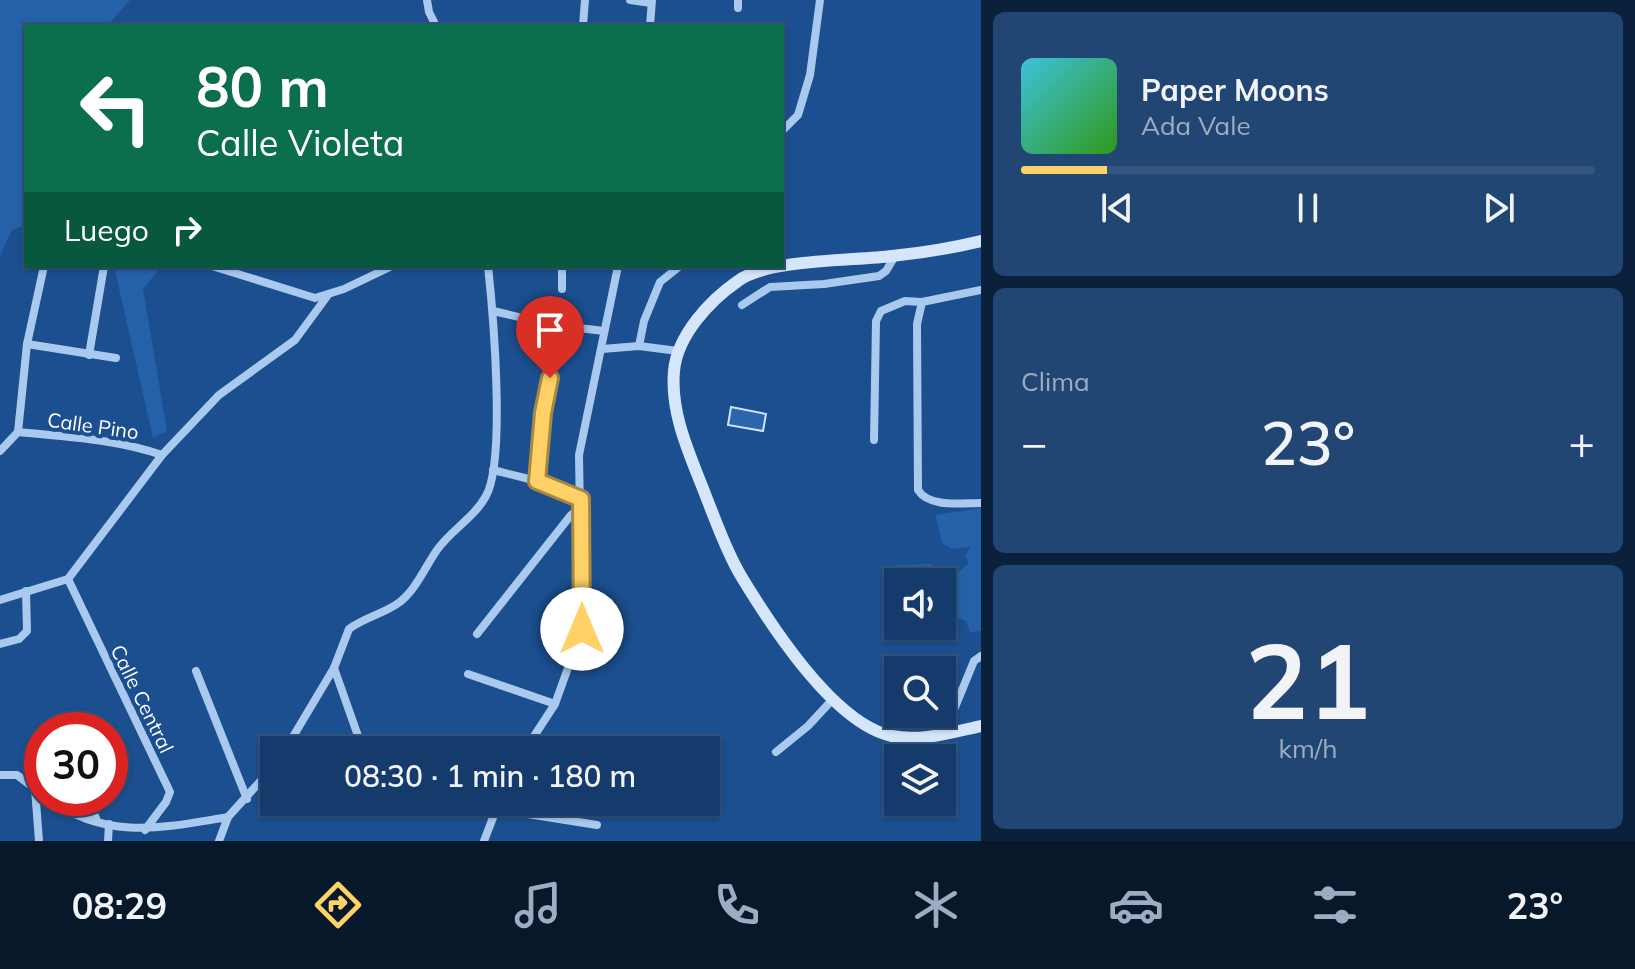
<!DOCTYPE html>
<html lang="es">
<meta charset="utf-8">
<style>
body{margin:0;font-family:Mulish,sans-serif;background:#214673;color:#f1f3f6;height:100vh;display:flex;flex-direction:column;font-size:30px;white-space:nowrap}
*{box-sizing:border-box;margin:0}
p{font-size:26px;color:#9dadc1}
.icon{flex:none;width:44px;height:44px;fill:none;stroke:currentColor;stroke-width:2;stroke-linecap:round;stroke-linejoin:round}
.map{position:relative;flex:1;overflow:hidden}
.panel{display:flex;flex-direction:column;gap:12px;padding:12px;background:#0b203b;width:654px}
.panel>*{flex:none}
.banner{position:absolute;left:24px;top:24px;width:760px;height:244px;border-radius:0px;box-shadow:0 2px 6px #0004,0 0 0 2px #33557e;background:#0b6e4f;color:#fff;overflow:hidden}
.controls{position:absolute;left:884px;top:568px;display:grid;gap:16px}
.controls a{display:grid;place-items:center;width:72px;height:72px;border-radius:0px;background:#143b6b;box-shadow:0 2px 6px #0004,0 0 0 2px #33557e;font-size:40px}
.speed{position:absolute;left:24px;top:712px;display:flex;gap:16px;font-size:40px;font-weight:700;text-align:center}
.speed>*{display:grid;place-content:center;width:104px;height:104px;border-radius:50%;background:#143b6b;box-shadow:0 2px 6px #0004,0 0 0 2px #33557e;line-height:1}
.speed .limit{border:12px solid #d22;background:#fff;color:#111}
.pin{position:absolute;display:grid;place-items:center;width:68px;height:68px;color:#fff;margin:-82px -34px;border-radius:50% 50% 50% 0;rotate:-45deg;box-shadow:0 0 8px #0007}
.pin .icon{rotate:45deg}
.me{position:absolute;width:88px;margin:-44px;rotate:0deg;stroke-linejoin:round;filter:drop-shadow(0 0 6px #0008)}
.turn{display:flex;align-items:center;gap:28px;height:168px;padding:0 40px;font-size:36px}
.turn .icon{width:104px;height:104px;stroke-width:2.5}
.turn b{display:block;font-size:56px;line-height:68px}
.then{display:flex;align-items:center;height:76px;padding:0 40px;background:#0003;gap:16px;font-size:30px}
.big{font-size:60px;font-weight:600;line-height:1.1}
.panel .card{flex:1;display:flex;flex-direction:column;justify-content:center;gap:12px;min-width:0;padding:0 28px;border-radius:12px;background:#214673}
.panel .dial{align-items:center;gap:0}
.dial b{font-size:104px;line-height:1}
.song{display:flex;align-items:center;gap:24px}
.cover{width:96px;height:96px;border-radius:12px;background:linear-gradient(135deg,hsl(190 70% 55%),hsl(110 70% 35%))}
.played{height:8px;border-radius:4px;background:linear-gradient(90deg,#ffd166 15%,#33557e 15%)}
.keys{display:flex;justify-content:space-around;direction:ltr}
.heat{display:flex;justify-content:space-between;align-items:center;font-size:44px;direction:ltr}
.trip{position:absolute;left:260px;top:736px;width:460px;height:80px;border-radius:0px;background:#143b6b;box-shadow:0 2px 6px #0004,0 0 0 2px #33557e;font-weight:600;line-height:80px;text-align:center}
.tab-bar{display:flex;height:128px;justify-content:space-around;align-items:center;background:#08182b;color:#9dadc1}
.tab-bar .icon{width:56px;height:56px}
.tab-bar .selected{color:#ffd166}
.tab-bar b{font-size:36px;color:#f1f3f6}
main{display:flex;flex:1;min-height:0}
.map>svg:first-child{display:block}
.green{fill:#2461a8}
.building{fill:#2a66ad;stroke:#cfe3fa;stroke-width:2}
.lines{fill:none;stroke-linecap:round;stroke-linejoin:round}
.street{stroke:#a9c9ee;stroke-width:8}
.secondary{stroke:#d6e6fa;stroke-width:12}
.route-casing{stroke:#a68842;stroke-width:20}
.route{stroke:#ffd166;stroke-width:14}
.labels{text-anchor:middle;stroke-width:8;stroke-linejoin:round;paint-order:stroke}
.street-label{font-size:20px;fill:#fff;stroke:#1b4f8f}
</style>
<main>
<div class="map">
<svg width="981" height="841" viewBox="0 0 981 841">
<rect width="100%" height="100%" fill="#1b4f8f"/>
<g class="green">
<polygon points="0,0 130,0 107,26 26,26 26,225 12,230 0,256"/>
<polygon points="114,266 161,267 143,289 167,431 153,438"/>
<polygon points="981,508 981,631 970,632 966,621 955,617 947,636 923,641 912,630 914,626 942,626 942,582 900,582 892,575 896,570 896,565 932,564 946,577 951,572 955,575 969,563 965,555 971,547 952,549 942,543 935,515"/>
</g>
<polygon class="building" points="731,407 766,414 763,431 728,425"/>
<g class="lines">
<g class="street">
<polyline points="427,0 429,12 436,26"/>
<polyline points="630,0 651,3"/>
<polyline points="738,8 738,0"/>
<polyline points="583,26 585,0"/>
<polyline points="650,26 652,0"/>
<polyline points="782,131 798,115 810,75 820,0"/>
<polyline points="212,266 315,298 344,289 392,266"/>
<polyline points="562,266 562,289"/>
<path d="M922,302L917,324L918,490C929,508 962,503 981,503"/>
<polyline points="742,305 770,287 824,284 879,276 886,271 895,256"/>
<polyline points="493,311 553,325 604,331"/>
<polyline points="27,344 116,358"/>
<polyline points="639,346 644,321 660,282 680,266"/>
<polyline points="602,349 639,346 678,351"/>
<polyline points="89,355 104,266"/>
<path d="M18,432C68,437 115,439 162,455"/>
<polyline points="874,440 876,321 881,311 905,301 922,302 981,290"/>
<polyline points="0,451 18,432 27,344 44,266"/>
<polyline points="493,470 537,481 581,499"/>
<polyline points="537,481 543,413 550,378 553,325"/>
<polyline points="68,579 170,792 166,802 145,830"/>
<polyline points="0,600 68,579 162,455 219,395 295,340 328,295"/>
<polyline points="477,634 571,515 581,507"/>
<polyline points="0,644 19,639 27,631 26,591"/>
<polyline points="334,668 363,750"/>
<polyline points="196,671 247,799"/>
<polyline points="468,674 555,704"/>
<polyline points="944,734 974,661 981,656"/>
<polyline points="528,743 566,750"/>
<path d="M285,750L334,668L349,629C364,618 382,614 397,604C415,592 425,567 437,550C451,530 474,518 486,496C506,460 493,312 488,266"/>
<polyline points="525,750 555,704 582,629 579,455 618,266"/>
<polyline points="776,752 808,726 833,699"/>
<polyline points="0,775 17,775 42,794"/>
<polyline points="35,789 39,841"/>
<path d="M47,798C107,841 162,828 228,817"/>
<polyline points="88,798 97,821"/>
<polyline points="490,802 495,809 597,825"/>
<polyline points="108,841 109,824"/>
<polyline points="219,841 228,817 274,766"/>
<polyline points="484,841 499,802"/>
</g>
<path class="secondary" d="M981,241C952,248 921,253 892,256C853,261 767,259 738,281C709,301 677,336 674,371C670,416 692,459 707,499C717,524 727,553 741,576C770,624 834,724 892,736C921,742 953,732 981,726"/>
</g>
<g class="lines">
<g class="route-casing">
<polyline id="route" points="550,378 543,413 537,481 581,499 582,629"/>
</g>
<use href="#route" class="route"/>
</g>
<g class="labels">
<g class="street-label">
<text transform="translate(93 426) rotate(8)" y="7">Calle Pino</text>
<text transform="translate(142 699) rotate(64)" y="7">Calle Central</text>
</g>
</g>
</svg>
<div class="controls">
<a><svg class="icon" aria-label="sound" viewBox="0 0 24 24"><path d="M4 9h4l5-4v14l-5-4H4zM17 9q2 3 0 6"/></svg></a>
<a><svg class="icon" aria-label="search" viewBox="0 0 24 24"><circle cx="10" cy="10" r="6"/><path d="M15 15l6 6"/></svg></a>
<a><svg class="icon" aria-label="layers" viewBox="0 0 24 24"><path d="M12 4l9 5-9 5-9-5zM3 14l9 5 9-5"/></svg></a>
</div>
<div class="speed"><div class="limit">30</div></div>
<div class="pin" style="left:550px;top:378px;background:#d93025"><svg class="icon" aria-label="arrive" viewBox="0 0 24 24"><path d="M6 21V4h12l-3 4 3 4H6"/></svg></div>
<svg class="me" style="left:582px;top:629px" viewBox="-20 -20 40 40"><circle r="19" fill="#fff"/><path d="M0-13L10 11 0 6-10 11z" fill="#ffd166"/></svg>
<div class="trip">08:30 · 1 min · 180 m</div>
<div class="banner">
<div class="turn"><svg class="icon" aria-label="left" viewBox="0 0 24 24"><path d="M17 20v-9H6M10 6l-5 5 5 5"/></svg><div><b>80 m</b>Calle Violeta</div></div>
<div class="then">Luego<svg class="icon" aria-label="right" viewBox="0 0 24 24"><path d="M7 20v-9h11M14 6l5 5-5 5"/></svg></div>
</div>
</div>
<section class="panel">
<div class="card">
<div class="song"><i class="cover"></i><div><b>Paper Moons</b><p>Ada Vale</p></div></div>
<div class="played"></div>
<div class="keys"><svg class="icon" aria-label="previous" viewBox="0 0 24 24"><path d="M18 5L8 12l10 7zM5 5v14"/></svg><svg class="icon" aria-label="pause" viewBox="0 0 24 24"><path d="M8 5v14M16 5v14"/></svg><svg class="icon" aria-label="next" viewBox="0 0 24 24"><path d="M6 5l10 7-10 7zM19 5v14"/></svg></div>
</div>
<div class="card"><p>Clima</p>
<div class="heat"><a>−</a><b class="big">23°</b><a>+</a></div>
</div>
<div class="card dial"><b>21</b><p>km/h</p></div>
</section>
</main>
<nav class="tab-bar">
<b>08:29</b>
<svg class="icon selected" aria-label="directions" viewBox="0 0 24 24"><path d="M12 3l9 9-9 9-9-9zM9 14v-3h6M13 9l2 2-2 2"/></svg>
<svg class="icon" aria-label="music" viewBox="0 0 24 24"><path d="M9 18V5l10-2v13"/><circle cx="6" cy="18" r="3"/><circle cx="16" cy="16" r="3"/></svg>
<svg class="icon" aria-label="phone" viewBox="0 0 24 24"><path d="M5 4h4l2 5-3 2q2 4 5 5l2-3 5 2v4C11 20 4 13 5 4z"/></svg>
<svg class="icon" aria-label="climate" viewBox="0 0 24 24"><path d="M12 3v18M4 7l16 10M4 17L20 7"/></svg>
<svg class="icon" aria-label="car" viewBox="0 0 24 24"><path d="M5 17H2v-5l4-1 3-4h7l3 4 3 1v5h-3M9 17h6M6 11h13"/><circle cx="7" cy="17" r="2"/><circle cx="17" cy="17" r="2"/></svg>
<svg class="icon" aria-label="filters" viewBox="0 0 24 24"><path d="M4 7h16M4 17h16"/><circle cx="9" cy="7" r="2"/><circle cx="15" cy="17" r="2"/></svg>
<b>23°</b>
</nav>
